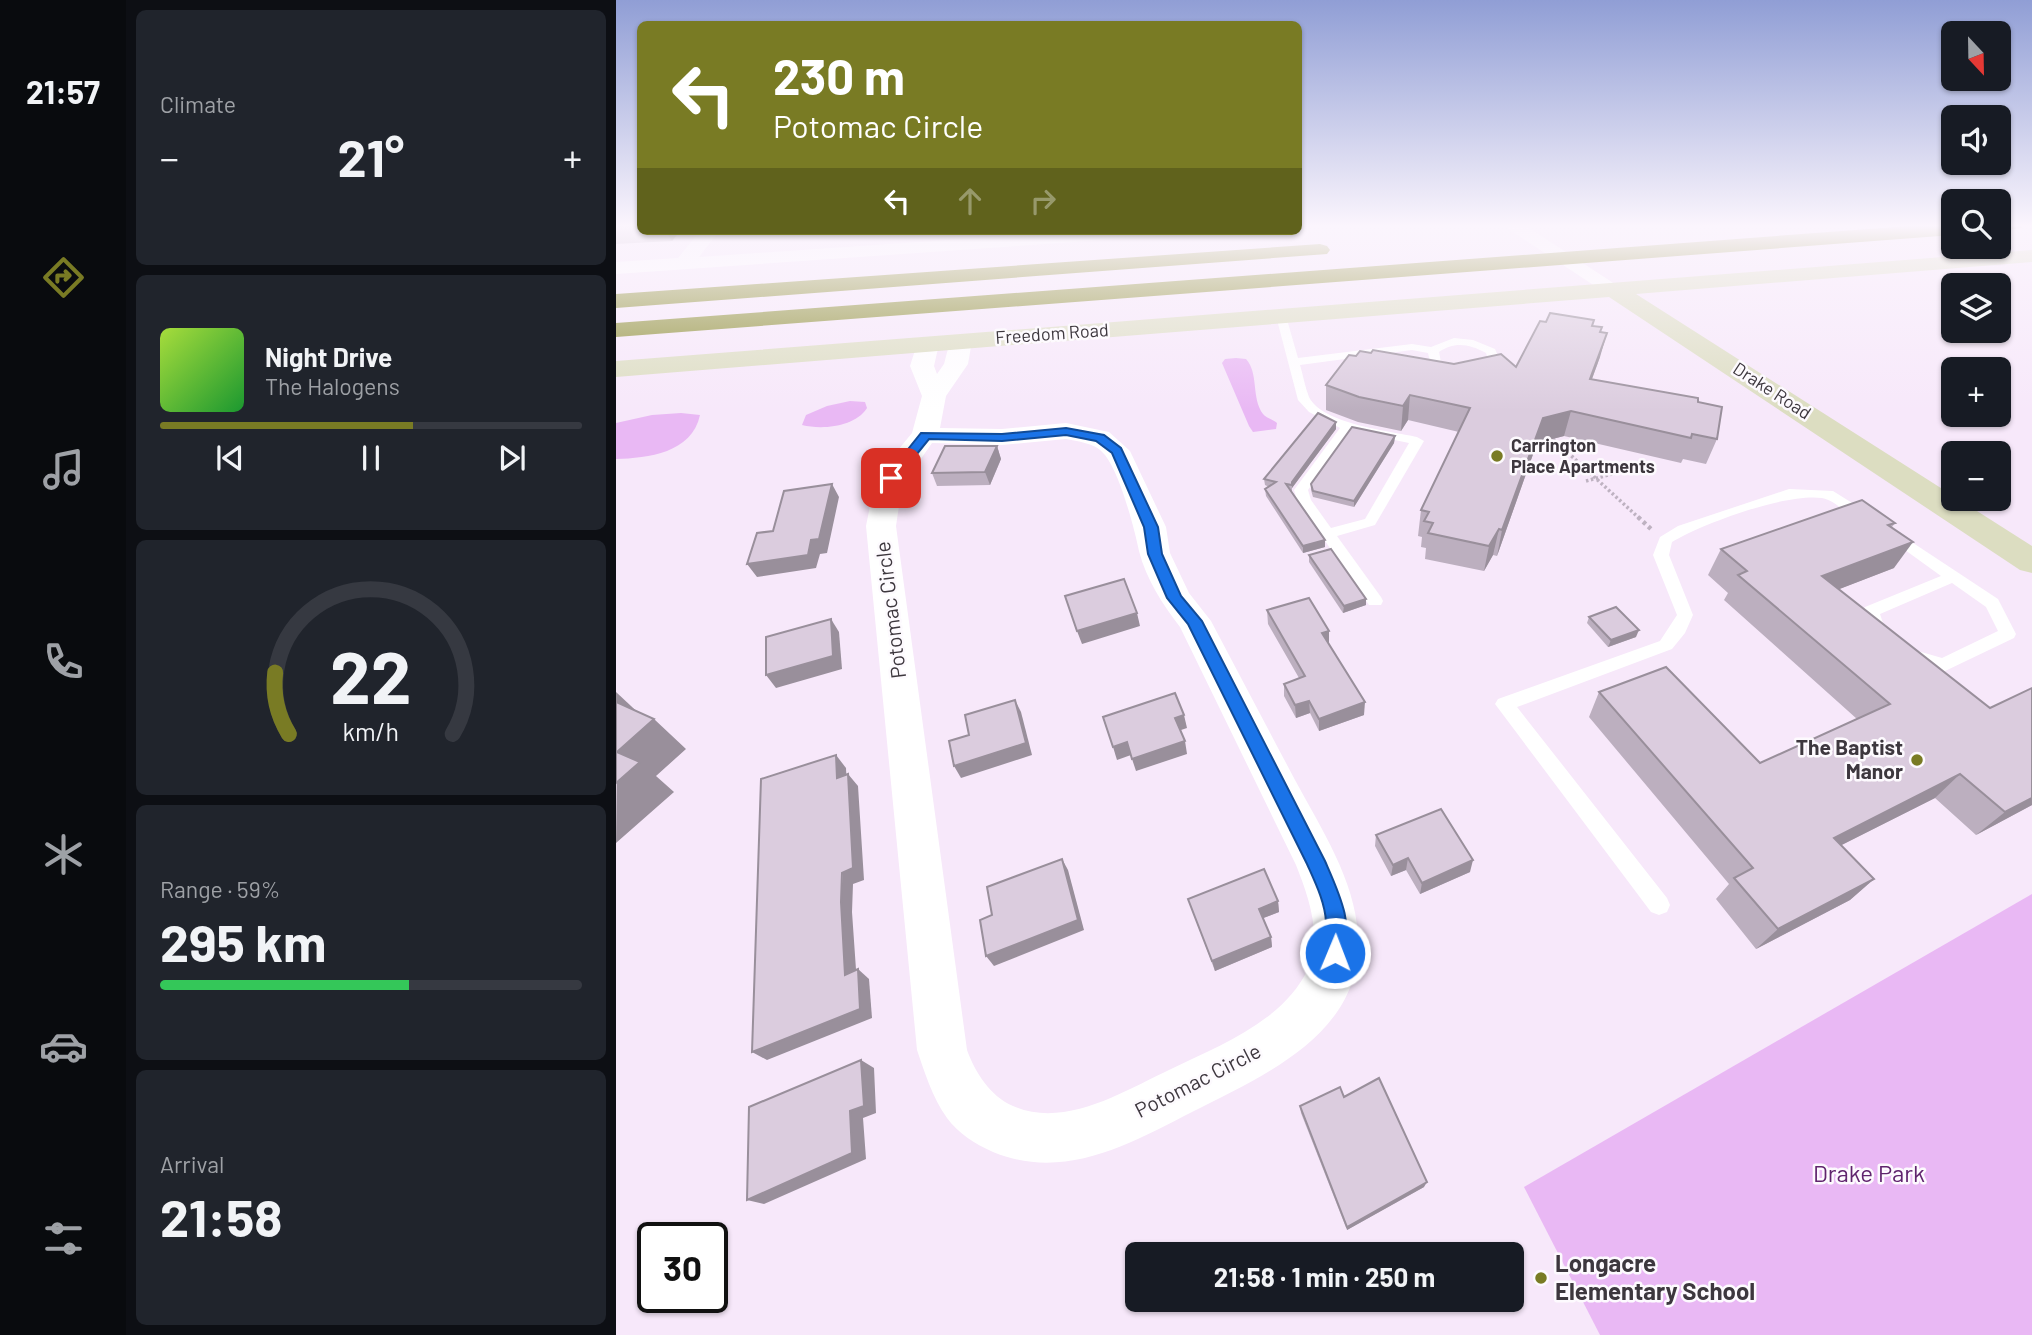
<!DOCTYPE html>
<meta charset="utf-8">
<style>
body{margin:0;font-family:Barlow,sans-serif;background:#20242c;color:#f1f3f6;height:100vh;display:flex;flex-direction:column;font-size:26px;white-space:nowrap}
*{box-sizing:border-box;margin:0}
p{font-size:23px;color:#9ea1a6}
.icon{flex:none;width:38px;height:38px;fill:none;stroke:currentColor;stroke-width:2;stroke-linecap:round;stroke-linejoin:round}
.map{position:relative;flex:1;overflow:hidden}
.panel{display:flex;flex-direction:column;gap:10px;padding:10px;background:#0d0f14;width:490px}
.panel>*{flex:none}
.top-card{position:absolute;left:21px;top:21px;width:665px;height:214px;border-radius:10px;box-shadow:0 2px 5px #0004;background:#797b24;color:#fff;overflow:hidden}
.needle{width:46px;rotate:158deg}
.tools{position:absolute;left:1325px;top:21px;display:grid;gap:14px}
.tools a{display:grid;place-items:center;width:70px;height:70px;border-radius:10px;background:#171b24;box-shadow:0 2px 5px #0004;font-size:35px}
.speed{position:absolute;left:21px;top:1222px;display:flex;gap:14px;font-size:35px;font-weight:700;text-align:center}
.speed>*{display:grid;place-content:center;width:91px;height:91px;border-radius:50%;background:#171b24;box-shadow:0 2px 5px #0004;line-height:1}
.speed .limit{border:4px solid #111;border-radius:10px;background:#fff;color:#111}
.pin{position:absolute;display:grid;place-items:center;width:60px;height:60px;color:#fff;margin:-30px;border-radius:14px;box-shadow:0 4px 10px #0006}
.me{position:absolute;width:77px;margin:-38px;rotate:1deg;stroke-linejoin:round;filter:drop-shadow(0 0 5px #0008)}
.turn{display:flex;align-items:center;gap:24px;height:147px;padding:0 21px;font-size:32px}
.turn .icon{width:91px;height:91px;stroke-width:2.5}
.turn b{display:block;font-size:49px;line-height:60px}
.lanes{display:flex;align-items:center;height:66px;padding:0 21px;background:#0003;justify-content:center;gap:35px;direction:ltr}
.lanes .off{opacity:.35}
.big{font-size:52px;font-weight:700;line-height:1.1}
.panel .widget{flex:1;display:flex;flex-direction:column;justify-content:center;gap:10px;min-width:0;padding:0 24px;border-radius:10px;background:#20242c}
.panel .dial{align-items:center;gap:0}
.dial svg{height:182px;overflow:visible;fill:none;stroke:#363941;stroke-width:7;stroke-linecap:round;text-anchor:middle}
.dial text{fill:#f1f3f6;stroke:none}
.song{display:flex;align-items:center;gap:21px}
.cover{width:84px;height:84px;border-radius:10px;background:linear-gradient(135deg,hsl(80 70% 55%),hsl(130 70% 35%))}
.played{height:7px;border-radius:4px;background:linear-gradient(90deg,#797b24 60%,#363941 60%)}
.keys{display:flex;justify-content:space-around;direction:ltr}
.heat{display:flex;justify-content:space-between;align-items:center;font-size:38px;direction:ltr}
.charge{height:10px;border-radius:5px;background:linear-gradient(90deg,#34c759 59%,#363941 0)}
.trip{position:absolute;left:509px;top:1242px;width:399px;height:70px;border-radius:10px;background:#171b24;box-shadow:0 2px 5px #0004;font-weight:700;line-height:70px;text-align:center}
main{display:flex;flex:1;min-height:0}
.tabs{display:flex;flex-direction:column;width:126px;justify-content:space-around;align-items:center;background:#090b0e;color:#9ea1a6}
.tabs .icon{width:49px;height:49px}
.tabs .current{color:#797b24}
.tabs b{font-size:32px;color:#f1f3f6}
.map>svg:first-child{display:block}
.green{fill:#e9b8f4}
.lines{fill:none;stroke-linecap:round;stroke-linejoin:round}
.path-far1{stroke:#beb2c1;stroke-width:3.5;stroke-dasharray:2.5 2.5;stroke-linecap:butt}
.path{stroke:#beb2c1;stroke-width:4.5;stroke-dasharray:3.5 3.5;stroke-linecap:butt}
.lane{fill:#fff;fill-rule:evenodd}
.street{fill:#fff;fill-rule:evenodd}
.secondary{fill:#dcddc1;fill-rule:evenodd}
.highway{fill:#8b8d31;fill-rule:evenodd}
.wall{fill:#bcafbf}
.shaded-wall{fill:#998f9b}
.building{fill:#dbccde;stroke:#998f9b;stroke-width:2}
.route{fill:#1a73e8;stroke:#114b97;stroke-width:2}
.poi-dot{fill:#797b24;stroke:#fdfafe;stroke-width:2.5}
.labels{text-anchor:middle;stroke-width:5;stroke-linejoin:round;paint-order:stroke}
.far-street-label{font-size:18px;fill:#3d373e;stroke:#fdfafe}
.far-poi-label{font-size:18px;font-weight:bold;fill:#3d373e;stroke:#fdfafe;text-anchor:start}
.street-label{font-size:21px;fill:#3d373e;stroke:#fdfafe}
.poi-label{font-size:21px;font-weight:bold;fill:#3d373e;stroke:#fdfafe;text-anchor:end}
.near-park-label{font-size:24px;fill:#60246e;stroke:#fdfafe}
.near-poi-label{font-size:24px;font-weight:bold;fill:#3d373e;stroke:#fdfafe;text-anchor:start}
</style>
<main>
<nav class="tabs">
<b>21:57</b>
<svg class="icon current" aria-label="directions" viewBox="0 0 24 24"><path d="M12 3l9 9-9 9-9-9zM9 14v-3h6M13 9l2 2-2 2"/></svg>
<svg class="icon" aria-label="music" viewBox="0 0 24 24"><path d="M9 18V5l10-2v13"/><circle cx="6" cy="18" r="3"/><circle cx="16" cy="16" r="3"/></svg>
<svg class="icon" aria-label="phone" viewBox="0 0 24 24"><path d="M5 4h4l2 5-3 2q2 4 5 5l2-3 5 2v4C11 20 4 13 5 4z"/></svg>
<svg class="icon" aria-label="climate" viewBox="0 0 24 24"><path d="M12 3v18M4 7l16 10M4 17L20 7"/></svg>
<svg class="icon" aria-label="car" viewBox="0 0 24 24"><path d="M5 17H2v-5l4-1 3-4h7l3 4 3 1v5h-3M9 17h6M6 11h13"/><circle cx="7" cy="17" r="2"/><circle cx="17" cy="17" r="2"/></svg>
<svg class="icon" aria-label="filters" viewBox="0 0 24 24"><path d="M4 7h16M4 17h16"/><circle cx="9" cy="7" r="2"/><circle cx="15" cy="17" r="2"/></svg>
</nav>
<section class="panel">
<div class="widget"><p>Climate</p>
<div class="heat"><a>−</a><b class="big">21°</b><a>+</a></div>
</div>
<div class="widget">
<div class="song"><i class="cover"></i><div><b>Night Drive</b><p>The Halogens</p></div></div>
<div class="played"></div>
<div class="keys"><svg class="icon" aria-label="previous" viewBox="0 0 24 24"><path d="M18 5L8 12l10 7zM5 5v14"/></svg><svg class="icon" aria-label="pause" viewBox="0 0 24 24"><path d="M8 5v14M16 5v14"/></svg><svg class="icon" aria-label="next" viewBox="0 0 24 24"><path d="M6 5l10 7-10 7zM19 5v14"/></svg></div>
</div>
<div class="widget dial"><svg viewBox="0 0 100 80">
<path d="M14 69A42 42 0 1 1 86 69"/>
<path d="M14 69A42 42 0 0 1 8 42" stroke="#797b24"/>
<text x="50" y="56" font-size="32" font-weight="700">22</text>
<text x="50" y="72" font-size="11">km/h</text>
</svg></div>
<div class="widget"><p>Range · 59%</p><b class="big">295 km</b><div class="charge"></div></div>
<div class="widget"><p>Arrival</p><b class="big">21:58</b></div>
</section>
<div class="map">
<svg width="1416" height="1335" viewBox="0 0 1416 1335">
<rect width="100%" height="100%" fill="#f7e8fa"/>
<g class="green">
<path d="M620,358L630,359C643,373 635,398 647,414C650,418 657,419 661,423L660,429L637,432L633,426L606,363L609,359Z"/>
<path d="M234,401L249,402L251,408C239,427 206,430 186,425L190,415L211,406Z"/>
<path d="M65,413L84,415C76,453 32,458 0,459V423L36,415Z"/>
<polygon points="1416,894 1416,1335 984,1335 908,1187"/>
</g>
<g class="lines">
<g class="path-far1">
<polyline points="937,439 1023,518"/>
<polyline points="970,481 996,474"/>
</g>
<polyline class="path" points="1022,517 1035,529"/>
<g class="lane">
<path d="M665,313L670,316L682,358L796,344L815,347L838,338L857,340L879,349L885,363L870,374H862V368L873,362L870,353C854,344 838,341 823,352L825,362L841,371L835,375L815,366L812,353L796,350L684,365C687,375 689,387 693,397C706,424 774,431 801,437L808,441L759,525L721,536L765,597L767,601L765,605H753L681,500L678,490L724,428L693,412L682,400L660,316ZM735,431L793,443L749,519L715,528L695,500L692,490Z"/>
<path d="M1173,489L1217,491L1257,516L1255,519C1237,524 1223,501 1206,498C1170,493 1088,523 1056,542L1053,555L1077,615L1069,633L1056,649L901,707L1051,898L1054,905L1051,912L1043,915L1035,912L879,704L882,699L1044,641L1061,615L1037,555L1044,537L1062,526Z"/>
<path d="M1276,529L1382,599L1400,634L1398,638L1327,672L1289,660L1286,655L1295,649L1326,658L1382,631L1370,607L1336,583L1264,614L1267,623L1276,632L1274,636C1256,642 1251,624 1247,611L1249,607L1325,576L1271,537L1269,534Z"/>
</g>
<g class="street">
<polygon points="885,224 907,224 1008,290 1005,294 991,294"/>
<polygon points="84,231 103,231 83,257 463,231 554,231 545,236 0,274 0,262 62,258"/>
<path d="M345,334L356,341L352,364L330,396L324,428L386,429L450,423L493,432L514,451L550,527L554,553L573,593L595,621C623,674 651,727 679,780C705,828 739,880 742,935C748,1034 648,1075 576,1112C512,1145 448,1181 377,1152C359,1144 342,1133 331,1118C316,1097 309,1073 301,1050L250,526L258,486L273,461L296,433L306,396L294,366L301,344L312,337L323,344L318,366L321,374L328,364L334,341ZM450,439C464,442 480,443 489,455C504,474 518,527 523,551C530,579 547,605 564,627L680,865C692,895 707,937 692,969C667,1022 602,1046 553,1070C508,1091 449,1129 397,1106C374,1096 359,1072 351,1050L280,526L286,486L316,443L386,445Z"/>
</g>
<polygon class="secondary" points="1416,250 1416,262 1020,294 1416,546 1416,573 1404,570 993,297 0,377 0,361"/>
<g class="highway">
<polygon points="1320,224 1337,224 1337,235 0,337 0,323"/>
<polygon points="1382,224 1408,224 1405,228 1382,231"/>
<polygon points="704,244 711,246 714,250 711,254 0,308 0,294"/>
</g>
</g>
<g class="wall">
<polygon points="0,224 24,224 24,231 64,231 56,241 0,244"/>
<polygon points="930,322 976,326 985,332 984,357 976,379 1082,402 1101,439 1090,464 1067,459 1065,463 948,436 921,443 881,556 877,555 868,571 809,559 810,548 805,547 806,537 802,536 805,510 843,432 792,420 785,431 742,422 710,410 710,385 740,356 755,353 838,364 900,367"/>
<polygon points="720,422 720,429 676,488 676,492 709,547 687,553 650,496 649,489 653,487 649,485 648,479"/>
<polygon points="779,436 778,443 738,507 697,497 695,490 695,484"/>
<polygon points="381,446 385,459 374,485 321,486 316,473"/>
<polygon points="1279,523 1276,527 1278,568 1223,589 1416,805 1360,835 1319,798 1225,845 1258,879 1234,900 1140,949 1100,899 1113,884 973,717 983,692 1144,763 1241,719 1108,600 1112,593 1092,575 1105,549"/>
<polygon points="693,555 750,605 727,613 693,562"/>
<polygon points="651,610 713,644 748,715 703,731 694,713 680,718 668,696 668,684 683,678 652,624"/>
<polygon points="973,617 1020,637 992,647 971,623"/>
<polygon points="760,835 854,872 804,894 790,870 775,876 759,846"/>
<polygon points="572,899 662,901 663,912 647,918 655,937 656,947 599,971"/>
<polygon points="728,1097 808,1187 731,1230 685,1113 684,1106"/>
</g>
<g class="shaded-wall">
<polygon points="50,231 64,231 56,241"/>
<polygon points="991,333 984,357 967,403 974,379"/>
<polygon points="794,395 792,420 785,431 787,406"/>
<polygon points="955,411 948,436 921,443 881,556 886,530 927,418"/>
<polygon points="720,422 720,429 676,488 676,482"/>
<polygon points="779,436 778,443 738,507 738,501"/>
<polygon points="381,446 385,459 374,485 369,472"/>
<polygon points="216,484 223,497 211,553 204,554 200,568 141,577 131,564 195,540"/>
<polygon points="883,529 877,555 868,571 873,546"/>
<polygon points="709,540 709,547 687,553 687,546"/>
<polygon points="1297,542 1278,568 1190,602 1206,576"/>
<polygon points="750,599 750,605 727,613 728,606"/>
<polygon points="521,613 524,626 466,644 461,631"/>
<polygon points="215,619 223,632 226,669 160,688 150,675"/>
<polygon points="1023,630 1020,637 992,647 995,640"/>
<polygon points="713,631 713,644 706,633"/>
<polygon points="0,692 30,720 0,707"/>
<polygon points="399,700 405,712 416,755 345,778 338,766"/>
<polygon points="693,701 694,713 680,718 679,705"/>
<polygon points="749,702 748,715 703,731 703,719"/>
<polygon points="568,715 571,728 562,731 559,718"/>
<polygon points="38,719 70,749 40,776 58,792 0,843 1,752"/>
<polygon points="569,741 571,754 520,771 516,759"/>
<polygon points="511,742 515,755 501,760 497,747"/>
<polygon points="220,755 230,768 231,790 221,778"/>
<polygon points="232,774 242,786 248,880 237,884 236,912 241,984 229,975 225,902"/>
<polygon points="1344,774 1319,798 1196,860 1218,838"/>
<polygon points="1416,798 1416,805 1360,835 1389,812"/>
<polygon points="792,858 790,870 775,876 777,865"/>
<polygon points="446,859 452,870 468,930 378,966 370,956"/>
<polygon points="857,860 854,872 804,894 806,883"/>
<polygon points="1258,879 1234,900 1140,949 1162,929"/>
<polygon points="662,901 663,912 645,919 643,909"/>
<polygon points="655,937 656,947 599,971 596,961"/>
<polygon points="242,969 253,979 256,1018 151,1060 136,1052"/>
<polygon points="245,1060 258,1068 260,1113 247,1118 250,1159 148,1204 131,1200 234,1111"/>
<polygon points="811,1182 808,1187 731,1230 731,1227"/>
</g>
<g class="building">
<polygon points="934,313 978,320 976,326 986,327 984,332 991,333 974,379 1082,398 1082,402 1106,407 1101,439 1076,434 1075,438 955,411 927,418 886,530 883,529 873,546 812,533 817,523 808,521 813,512 805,510 854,408 794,395 787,406 743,397 710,385 733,355 740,356 744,351 755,353 757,350 838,364 885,354 900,367 924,321 930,322"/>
<polygon points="702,413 720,422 676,482 676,485 670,484 709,540 687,546 649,489 660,482 648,479"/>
<polygon points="736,427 779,436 738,501 697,491 695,484"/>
<polygon points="329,446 381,446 369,472 316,473"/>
<polygon points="216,484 203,539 195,540 192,555 131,564 141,533 157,531 168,491"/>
<polygon points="1246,500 1279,523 1272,525 1297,542 1206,576 1374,708 1416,688 1416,798 1389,812 1344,774 1218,838 1258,879 1162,929 1118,878 1137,868 983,692 1050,667 1144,763 1274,704 1122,575 1131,571 1105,549"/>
<polygon points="715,549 750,599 728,606 693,555"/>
<polygon points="508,579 521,613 461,631 449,596"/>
<polygon points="693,598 713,631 706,633 749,702 703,719 693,701 679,705 668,684 689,676 651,610"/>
<polygon points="1000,607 1023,630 995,640 973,617"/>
<polygon points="215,619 217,656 150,675 150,637"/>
<polygon points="559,693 568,715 559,718 569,741 516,759 511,742 497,747 487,717"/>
<polygon points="399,700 410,743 338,766 333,741 353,735 349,715"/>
<polygon points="0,702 38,719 1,752 24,762 0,783"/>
<polygon points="220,755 221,778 232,774 237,868 226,873 225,902 229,975 242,969 244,1009 136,1052 145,779"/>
<polygon points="825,809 857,860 806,883 792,858 777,865 760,835"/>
<polygon points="446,859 462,920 370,956 364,920 376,915 371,887"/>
<polygon points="648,869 662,901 643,909 655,937 596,961 572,899"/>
<polygon points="245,1060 248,1106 234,1111 236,1153 131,1200 133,1107"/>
<polygon points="763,1078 811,1182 731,1227 684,1106 724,1087 728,1097"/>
</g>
<linearGradient id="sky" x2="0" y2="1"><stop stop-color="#909ed5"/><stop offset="0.55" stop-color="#fbf5fd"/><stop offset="1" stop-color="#fbf5fd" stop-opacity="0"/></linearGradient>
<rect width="1416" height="411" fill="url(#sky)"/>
<path class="route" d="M450,428L488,435L505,448L542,527L546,554L565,596L586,621L709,861C722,891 740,927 726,960L719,963L711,960C706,948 711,935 710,922C709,902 699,882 691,864L572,624L551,598L532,554L528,527L496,453L480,441L450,435L386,441L313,439L279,481L269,478L305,433L386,434Z"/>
<g class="poi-dot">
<circle cx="881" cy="456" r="7"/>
<circle cx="1301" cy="760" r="7"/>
<circle cx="925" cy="1278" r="7"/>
</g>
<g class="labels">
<g class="far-street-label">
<text transform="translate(436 334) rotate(-4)" y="6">Freedom Road</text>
<text transform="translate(1156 391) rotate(33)" y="6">Drake Road</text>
</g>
<g class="far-poi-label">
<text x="895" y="452">Carrington<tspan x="895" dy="21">Place Apartments</tspan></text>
</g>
<g class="street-label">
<text transform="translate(275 610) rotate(-97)" y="7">Potomac Circle</text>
<text transform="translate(582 1081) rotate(-27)" y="7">Potomac Circle</text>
</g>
<g class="poi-label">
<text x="1287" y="755">The Baptist<tspan x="1287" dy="24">Manor</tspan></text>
</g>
<g class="near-park-label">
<text x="1253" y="1182">Drake Park</text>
</g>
<g class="near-poi-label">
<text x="939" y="1272">Longacre<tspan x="939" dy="28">Elementary School</tspan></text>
</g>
</g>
</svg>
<div class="tools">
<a><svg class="needle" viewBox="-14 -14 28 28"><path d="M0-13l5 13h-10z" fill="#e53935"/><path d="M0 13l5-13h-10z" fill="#9ea1a6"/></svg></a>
<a><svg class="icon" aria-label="sound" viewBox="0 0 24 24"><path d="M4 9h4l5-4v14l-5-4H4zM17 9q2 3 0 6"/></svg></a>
<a><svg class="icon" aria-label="search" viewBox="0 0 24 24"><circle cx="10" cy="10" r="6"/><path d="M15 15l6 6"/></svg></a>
<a><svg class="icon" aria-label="layers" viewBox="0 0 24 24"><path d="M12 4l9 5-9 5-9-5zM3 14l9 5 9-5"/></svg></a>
<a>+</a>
<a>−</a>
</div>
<div class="speed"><div class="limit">30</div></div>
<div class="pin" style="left:275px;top:478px;background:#d93025"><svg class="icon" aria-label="arrive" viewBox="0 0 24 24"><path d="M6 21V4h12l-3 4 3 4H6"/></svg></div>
<svg class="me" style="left:719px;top:953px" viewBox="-20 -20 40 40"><circle r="17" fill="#1a73e8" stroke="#fff" stroke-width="3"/><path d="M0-11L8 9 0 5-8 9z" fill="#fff"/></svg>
<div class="trip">21:58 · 1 min · 250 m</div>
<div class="top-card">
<div class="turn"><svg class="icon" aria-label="left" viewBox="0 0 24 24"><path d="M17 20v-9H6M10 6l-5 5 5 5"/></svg><div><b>230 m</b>Potomac Circle</div></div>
<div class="lanes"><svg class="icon" aria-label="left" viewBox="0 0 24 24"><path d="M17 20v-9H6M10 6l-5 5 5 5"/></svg><svg class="icon off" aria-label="ahead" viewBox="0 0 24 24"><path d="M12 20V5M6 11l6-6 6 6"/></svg><svg class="icon off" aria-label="right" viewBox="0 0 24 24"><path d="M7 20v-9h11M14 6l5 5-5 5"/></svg></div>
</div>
</div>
</main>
